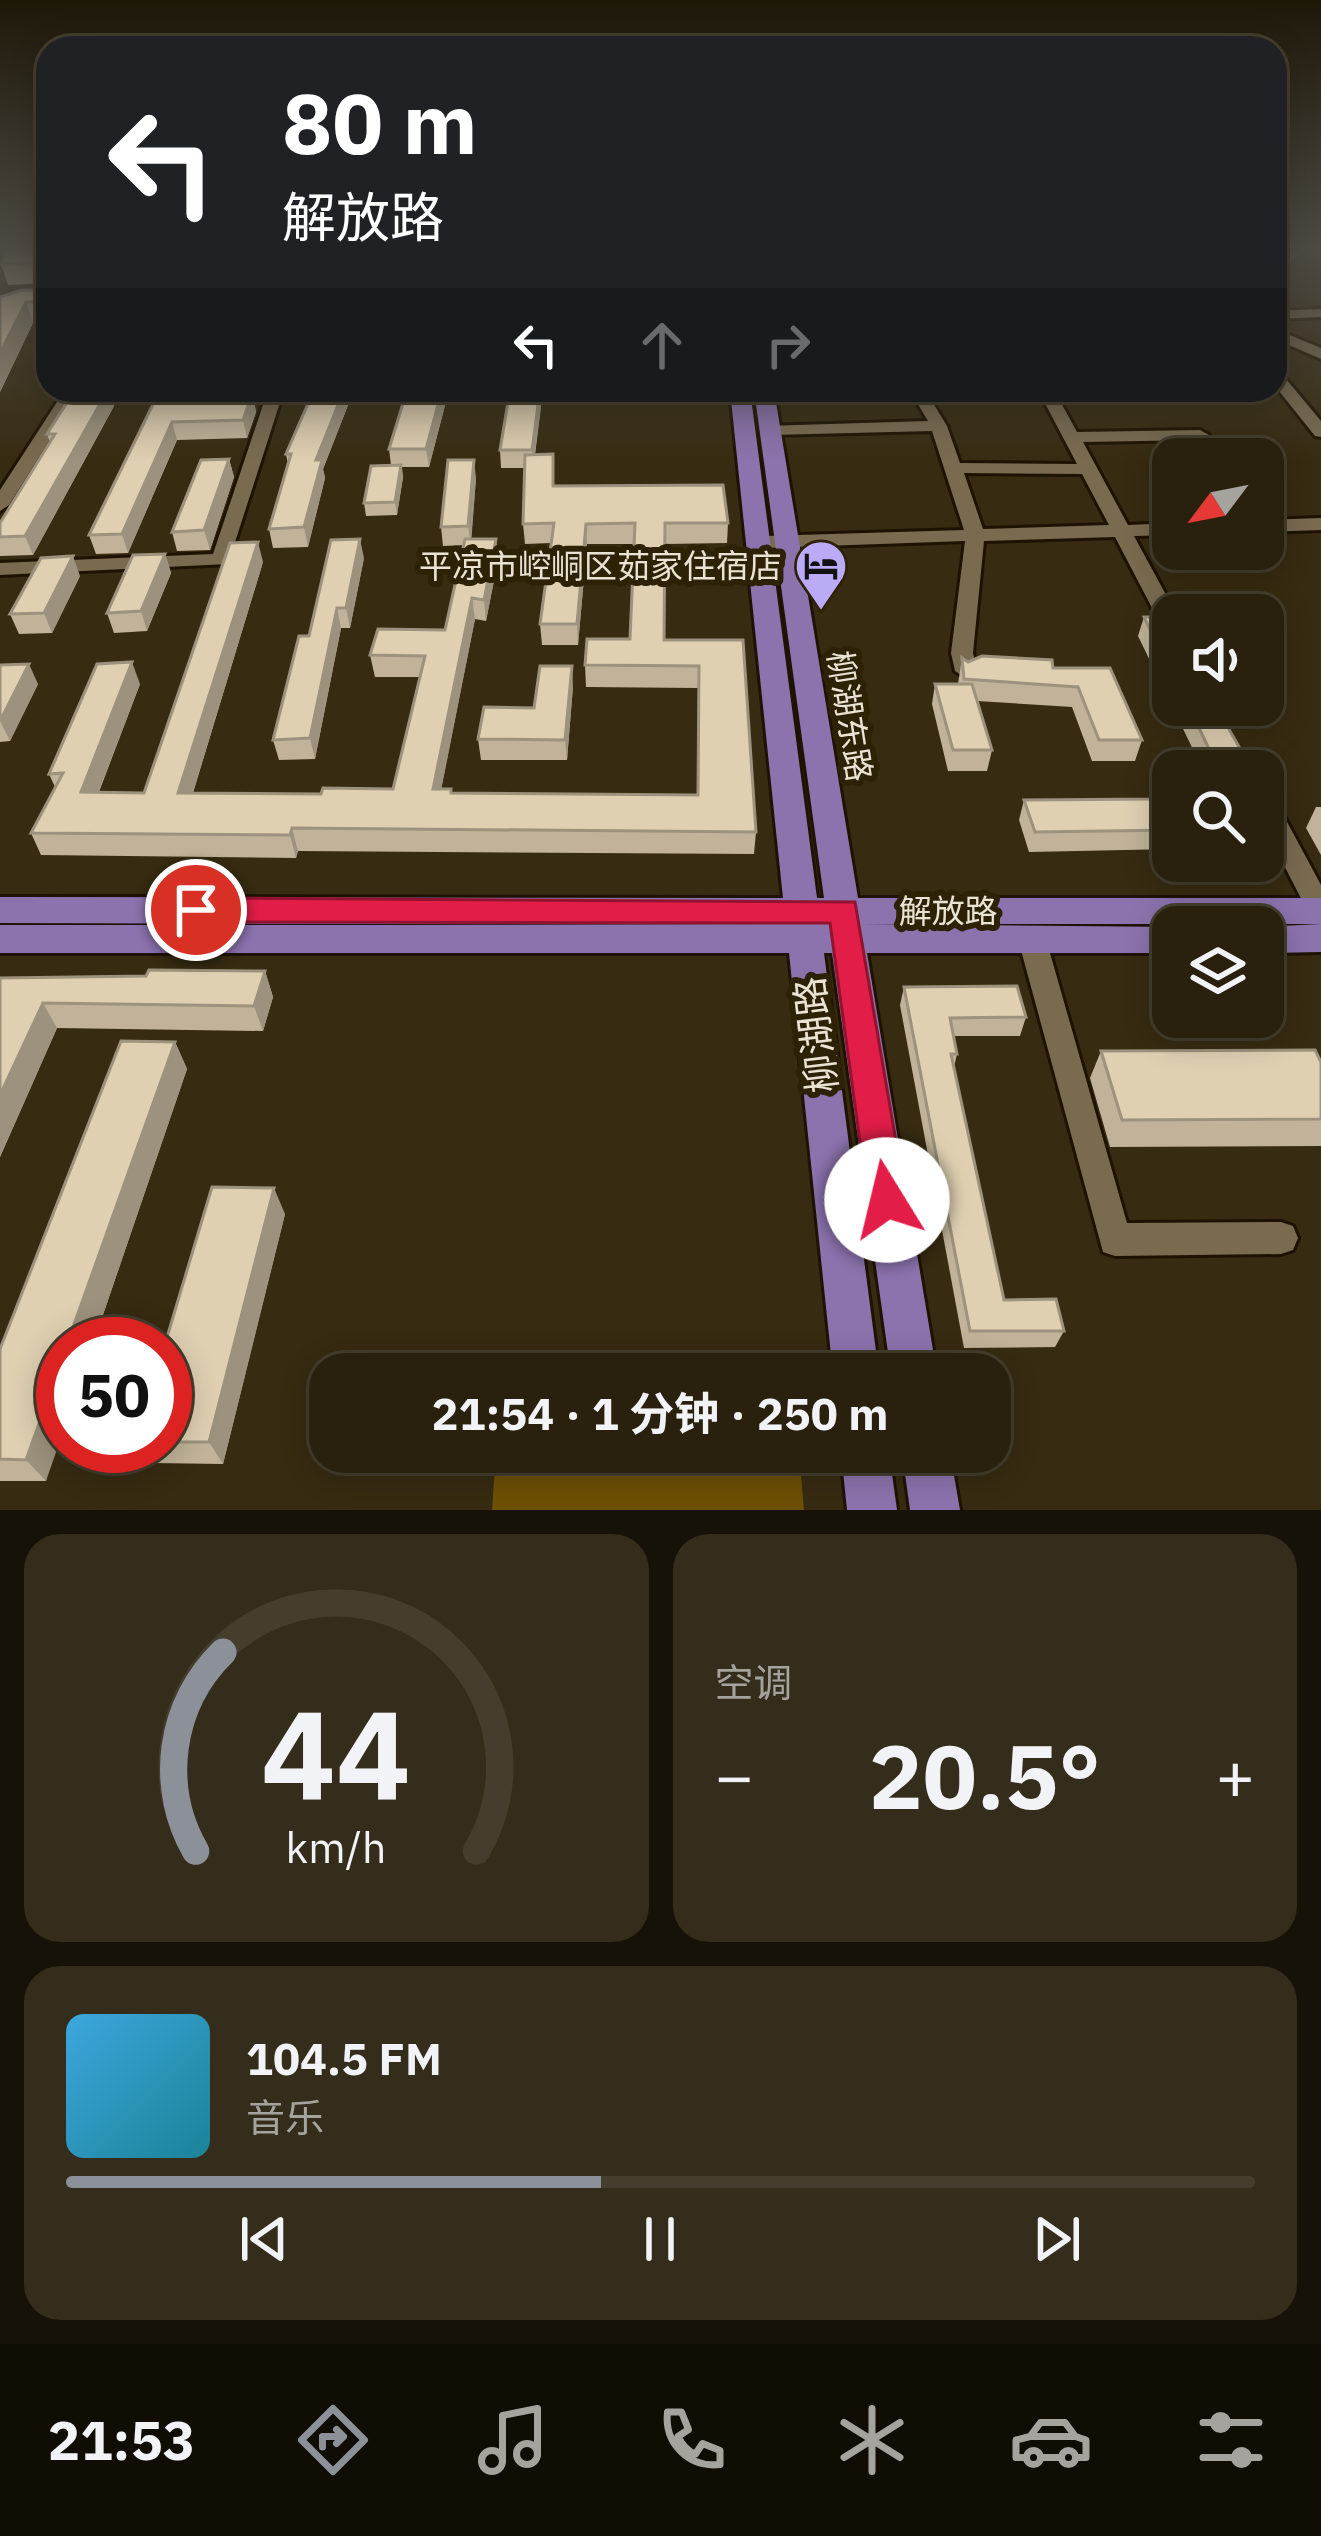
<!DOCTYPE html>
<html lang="zh">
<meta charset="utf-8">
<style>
body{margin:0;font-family:"IBM Plex Sans","Noto Sans SC",sans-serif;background:#352d1b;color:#f1f3f6;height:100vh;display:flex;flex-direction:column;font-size:45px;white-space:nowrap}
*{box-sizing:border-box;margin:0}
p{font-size:39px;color:#a5a39d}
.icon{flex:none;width:66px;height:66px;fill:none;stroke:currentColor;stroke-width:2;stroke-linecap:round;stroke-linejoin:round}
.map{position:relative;height:1510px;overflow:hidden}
.panel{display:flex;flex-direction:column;gap:24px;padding:24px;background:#171207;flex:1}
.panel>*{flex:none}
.banner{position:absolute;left:36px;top:36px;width:1251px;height:366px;border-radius:36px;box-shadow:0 6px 30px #0003,0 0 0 3px #453e2e;background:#202124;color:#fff;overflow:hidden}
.needle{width:78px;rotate:238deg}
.tools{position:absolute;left:1152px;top:438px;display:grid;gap:24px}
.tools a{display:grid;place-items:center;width:132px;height:132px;border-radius:24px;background:#29200d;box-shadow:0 6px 30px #0003,0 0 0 3px #453e2e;font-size:60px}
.speed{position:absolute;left:36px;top:1317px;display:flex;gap:24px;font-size:60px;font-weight:700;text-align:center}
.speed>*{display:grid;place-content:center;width:156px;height:156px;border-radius:50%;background:#29200d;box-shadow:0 6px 30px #0003,0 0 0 3px #453e2e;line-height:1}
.speed .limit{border:18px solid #d22;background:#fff;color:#111}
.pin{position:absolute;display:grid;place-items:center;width:102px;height:102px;color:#fff;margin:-51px;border:6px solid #fff;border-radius:50%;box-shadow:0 3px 12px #0007}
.me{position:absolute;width:132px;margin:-66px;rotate:351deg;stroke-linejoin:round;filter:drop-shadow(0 0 9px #0008)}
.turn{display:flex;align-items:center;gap:42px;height:252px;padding:0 48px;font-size:54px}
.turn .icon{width:156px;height:156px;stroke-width:2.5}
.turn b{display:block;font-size:84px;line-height:102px}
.lanes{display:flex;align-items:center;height:114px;padding:0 48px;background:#0003;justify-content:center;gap:60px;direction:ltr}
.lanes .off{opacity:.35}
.big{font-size:90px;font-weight:700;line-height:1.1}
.panel .tile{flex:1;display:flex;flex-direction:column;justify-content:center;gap:18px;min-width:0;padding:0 42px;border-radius:36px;background:#352d1b}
.panel .dial{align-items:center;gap:0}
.dial svg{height:312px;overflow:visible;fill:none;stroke:#453e2e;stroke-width:7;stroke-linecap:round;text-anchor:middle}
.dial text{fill:#f1f3f6;stroke:none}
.song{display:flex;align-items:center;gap:36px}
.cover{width:144px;height:144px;border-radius:18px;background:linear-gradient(135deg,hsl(200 70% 55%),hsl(190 70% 35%))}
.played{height:12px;border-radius:6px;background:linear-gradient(90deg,#8c9099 45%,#453e2e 45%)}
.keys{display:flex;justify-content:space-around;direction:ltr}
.heat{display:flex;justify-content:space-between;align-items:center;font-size:66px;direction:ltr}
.panel .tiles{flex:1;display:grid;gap:24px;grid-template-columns:1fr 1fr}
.tile:last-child{grid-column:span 2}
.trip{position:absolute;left:309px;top:1353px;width:702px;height:120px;border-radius:36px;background:#29200d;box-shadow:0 6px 30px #0003,0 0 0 3px #453e2e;font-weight:700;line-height:120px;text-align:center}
.tab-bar{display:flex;height:192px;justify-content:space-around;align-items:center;background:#100d05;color:#a5a39d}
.tab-bar .icon{width:84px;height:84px}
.tab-bar .on{color:#8c9099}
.tab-bar b{font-size:54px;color:#f1f3f6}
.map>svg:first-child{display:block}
.green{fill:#6c5005}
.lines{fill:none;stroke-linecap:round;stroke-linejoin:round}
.minor-casing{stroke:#1e1300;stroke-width:6}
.major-casing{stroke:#1e1300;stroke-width:6}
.minor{fill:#796b50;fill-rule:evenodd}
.major{fill:#8c73ae;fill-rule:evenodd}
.wall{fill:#c0b399}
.shaded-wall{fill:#9c927d}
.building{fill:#dfd0b2;stroke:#9c927d;stroke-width:3}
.route{fill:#e11d48;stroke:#92132f;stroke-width:3}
.labels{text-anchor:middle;stroke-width:12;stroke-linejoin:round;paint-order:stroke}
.poi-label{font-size:33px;fill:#eae3d3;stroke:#2d2106;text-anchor:end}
.street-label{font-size:33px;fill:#eae3d3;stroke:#2d2106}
.near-street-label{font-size:39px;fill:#eae3d3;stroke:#2d2106}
</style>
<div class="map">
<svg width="1321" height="1510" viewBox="0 0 1321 1510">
<rect width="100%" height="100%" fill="#372b11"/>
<polygon class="green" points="496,1452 799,1452 804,1510 492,1510"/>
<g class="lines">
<g class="minor-casing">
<g id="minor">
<polygon points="0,251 8,251 0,256"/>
<polygon points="1289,251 1304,251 1275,273 1275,262"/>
<polygon points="1321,309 1321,317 1275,319 1275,311"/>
<polygon points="1275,329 1321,348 1321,359 1275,339"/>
<polygon points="1275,371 1281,373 1321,421 1321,437 1315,436 1275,386"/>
<polygon points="157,390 181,390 185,394 177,399 72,404 9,505 0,511 0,490 61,396"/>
<polygon points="268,390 284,390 228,564 0,575 0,563 213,554"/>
<path d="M1038,390H1054L1077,432L1200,430L1209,435L1200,440L1083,442L1128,525L1173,523V535L1134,536L1177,615H1173V633L1162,627L1115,537L984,541L973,653L977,671L966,678L955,671L951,653L965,541L766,548L756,542L766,536L964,530L932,431L770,435L764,434V426L928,421L916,401L924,396L930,398L947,426L960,463L1077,464ZM964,473L1082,474L1109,525L983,529Z"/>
<polygon points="1321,518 1321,530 1263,532 1263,520"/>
<polygon points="1263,791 1272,794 1321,885 1321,921 1311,918 1263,824"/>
<polygon points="1032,928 1042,931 1046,939 1127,1223 1281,1222 1293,1226 1298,1238 1293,1250 1281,1254 1115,1256 1103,1252 1018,939 1022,931"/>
</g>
</g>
<g class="major-casing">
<g id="major">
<polygon points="730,390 750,390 817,898 824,898 754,390 774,390 858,898 1321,898 1321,924 863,924 1178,927 1173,927 1173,953 867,953 937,1374 891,1374 832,953 824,953 879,1374 833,1374 789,953 0,953 0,925 786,925 0,923 0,897 783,898"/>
<polygon points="1321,924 1321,952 1263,953 1263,927 1258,927"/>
<polygon points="841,1452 889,1452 897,1510 847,1510"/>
<polygon points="902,1452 950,1452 960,1510 910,1510"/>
</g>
</g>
<use href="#minor" class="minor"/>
<use href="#major" class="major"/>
</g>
<g class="wall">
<polygon points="48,251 48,323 33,323 0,392 0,297 41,290 45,283 8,285 1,264"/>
<polygon points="75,390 109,390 114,406 33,555 0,556 0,523 50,442 47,434"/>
<polygon points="160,390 254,402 256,412 247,438 177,440 128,553 96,554 89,535"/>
<polygon points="314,390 354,390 323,469 325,478 308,547 273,548 269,529 288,464 286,454"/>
<polygon points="449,390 429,467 402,467 403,477 397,515 366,516 364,503 391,465 389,449"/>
<polygon points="543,390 535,455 554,486 728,523 727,543 665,544 664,640 743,640 756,832 754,854 298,851 296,858 41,855 31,833 55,787 49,774 140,684 99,792 144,793 263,562 193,793 321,794 393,789 420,677 375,677 370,655 445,630 464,545 443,546 441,527 476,478 471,539 496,539 498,560 486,621 475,619 441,789 451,789 452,793 697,795 698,688 586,687 585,665 630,639 634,544 587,544 578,645 542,645 540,624 551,543 525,544 523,524 525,468 501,468 500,450"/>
<polygon points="229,459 234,477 210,550 177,551 172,532"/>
<polygon points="165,554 171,573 147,631 114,633 107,613"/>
<polygon points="364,558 350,628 341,628 315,759 279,760 273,740 309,636"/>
<polygon points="80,576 52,633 19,634 10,614"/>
<polygon points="1144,617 1173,617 1173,705 1215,705 1253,771 1201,771 1202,768 1138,636"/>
<polygon points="962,658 968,662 1053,668 1110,668 1142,740 1135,761 1092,761 1072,707 977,701 992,750 987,771 948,771 932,704 935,684 958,684"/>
<polygon points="0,665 38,684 10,741 0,742"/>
<polygon points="573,686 567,760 481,760 478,739"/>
<polygon points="1263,788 1279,828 1270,848 1263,848"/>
<polygon points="1153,792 1173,792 1173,849 1029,852 1019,820 1024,800 1151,799"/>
<polygon points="1316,807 1321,807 1321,855 1306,828"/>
<polygon points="265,971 273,997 263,1031 57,1028 0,1157 0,978 146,976"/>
<polygon points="904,987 1026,1017 1020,1036 953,1036 957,1054 954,1067 1004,1300 1064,1331 1055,1347 964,1348 900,1005"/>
<polygon points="175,1042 187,1069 93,1344 63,1344 46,1481 0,1481 0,1349"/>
<polygon points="1101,1051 1321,1062 1321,1146 1110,1147 1090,1078"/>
<polygon points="285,1214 223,1464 153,1463 139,1446 165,1446 165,1344"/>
</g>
<g class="shaded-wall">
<polygon points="26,302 33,323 0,392 0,353"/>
<polygon points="108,390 114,406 33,555 25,536"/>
<polygon points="247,390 260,390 254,402 256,412 247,438 243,420 245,394"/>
<polygon points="344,390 354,390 323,469 325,478 308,547 304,527 316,460"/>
<polygon points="442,390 449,390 429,467 426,449"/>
<polygon points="540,390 543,390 533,468 532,450"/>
<polygon points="172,422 177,440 128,553 122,534"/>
<polygon points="229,459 234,477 210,550 204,530"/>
<polygon points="474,460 476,478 471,545 468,526"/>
<polygon points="401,465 403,477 397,515 395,502"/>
<polygon points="586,524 587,544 578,645 577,624"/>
<polygon points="360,539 364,558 350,628 346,608"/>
<polygon points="496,539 498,560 486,621 484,600"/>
<polygon points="258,542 263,562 186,815 178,793"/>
<polygon points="165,554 171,573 147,631 141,611"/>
<polygon points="73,556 80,576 52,633 44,613"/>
<polygon points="472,598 475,619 437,811 433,789"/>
<polygon points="337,608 341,628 315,759 310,738"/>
<polygon points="132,662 140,684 90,814 81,792"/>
<polygon points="29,664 38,684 10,741 0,721"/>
<polygon points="572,666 573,686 567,760 565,740"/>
<polygon points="292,828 298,851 296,858 290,835"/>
<polygon points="265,971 273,997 263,1031 254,1006"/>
<polygon points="43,1003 57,1028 0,1157 0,1095"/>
<polygon points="175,1042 187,1069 93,1344 67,1344"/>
<polygon points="274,1188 285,1214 223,1464 209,1442"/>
<polygon points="63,1356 63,1432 46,1481 26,1460"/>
</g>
<g class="building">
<polygon points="8,251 48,251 48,262 1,264"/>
<polygon points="48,281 48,302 26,302 0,353 0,297 22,290 41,290"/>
<polygon points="75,390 108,390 25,536 0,537 0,523 55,434 47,434"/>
<polygon points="160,390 247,390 245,394 252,394 243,420 172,422 122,534 89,535"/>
<polygon points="314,390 344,390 316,460 322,460 304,527 269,529 291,454 286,454"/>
<polygon points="407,390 442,390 426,449 389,449"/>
<polygon points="510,390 540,390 532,450 500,450"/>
<polygon points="553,454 553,486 723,485 728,523 665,523 664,640 743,640 756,832 292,828 290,835 31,833 63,773 49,774 97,664 132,662 81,792 144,793 230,543 258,542 178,793 321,794 323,788 393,789 425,656 370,655 378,629 445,630 465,539 496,539 484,600 472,598 433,789 451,789 451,793 698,795 699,666 585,665 587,639 630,639 635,523 586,524 577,624 540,624 554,523 523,524 525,455"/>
<polygon points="229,459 204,530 172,532 201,460"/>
<polygon points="448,460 474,460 468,526 441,527"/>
<polygon points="401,465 395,502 364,503 371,466"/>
<polygon points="360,539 346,608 337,608 310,738 273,740 299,636 309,636 331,540"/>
<polygon points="165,554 141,611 107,613 133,555"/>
<polygon points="73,556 44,613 10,614 41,558"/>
<polygon points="1144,617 1173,617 1173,676"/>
<polygon points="982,656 1052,660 1053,668 1110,668 1142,740 1099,740 1078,687 964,679 962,658 968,662"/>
<polygon points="29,664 0,721 0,665"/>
<polygon points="540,666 572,666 565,740 478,739 484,707 534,708"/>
<polygon points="935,684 972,684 992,750 953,750"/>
<polygon points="1188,705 1215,705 1253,771 1215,771 1207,755 1212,755"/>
<polygon points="1263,788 1268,796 1279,828 1263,828"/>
<polygon points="1153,792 1173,792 1173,830 1035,832 1024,800 1156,799"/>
<polygon points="149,970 265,971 254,1006 43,1003 0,1095 0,978 146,976"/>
<polygon points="1017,986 1026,1017 950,1018 957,1054 951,1054 1004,1300 1056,1299 1064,1331 970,1331 904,987"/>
<polygon points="121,1041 175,1042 67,1344 63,1344 63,1356 26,1460 0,1459 0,1349"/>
<polygon points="1315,1050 1321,1062 1321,1119 1122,1120 1101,1051"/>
<polygon points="212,1187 274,1188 209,1442 165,1442 165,1344"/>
</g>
<linearGradient id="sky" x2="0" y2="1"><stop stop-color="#1e1809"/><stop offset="0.54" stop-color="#4d4a43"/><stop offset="1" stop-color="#4d4a43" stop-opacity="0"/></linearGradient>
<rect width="1321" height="462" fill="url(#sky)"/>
<polygon class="route" points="196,898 855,902 906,1200 901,1213 887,1218 874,1213 868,1200 830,923 196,922 186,919 181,910 186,902"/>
<defs>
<g id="hotel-pin" transform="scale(2.7)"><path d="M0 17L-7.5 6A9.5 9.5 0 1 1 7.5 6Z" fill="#bbaaf6" stroke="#2d2106"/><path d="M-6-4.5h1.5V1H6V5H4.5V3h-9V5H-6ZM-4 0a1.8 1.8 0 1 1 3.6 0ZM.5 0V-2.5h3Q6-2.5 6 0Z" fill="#111"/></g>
</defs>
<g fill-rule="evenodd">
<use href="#hotel-pin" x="821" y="566"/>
</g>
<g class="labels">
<g class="poi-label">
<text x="782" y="578">平凉市崆峒区茹家住宿店</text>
</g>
<g class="street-label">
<text transform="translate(850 716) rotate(81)" y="12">柳湖东路</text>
<text x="948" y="923">解放路</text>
</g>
<g class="near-street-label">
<text transform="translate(816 1035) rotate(-97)" y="14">柳湖路</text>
</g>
</g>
</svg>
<div class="tools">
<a><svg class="needle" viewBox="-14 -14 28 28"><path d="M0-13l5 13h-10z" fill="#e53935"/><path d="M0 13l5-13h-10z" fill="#a5a39d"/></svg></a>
<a><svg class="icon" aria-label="sound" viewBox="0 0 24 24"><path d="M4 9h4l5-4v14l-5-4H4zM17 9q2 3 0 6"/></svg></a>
<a><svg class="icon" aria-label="search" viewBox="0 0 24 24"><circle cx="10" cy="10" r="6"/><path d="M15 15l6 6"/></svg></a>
<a><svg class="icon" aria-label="layers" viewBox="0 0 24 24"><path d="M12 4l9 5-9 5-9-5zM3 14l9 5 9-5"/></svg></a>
</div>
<div class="speed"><div class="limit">50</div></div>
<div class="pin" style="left:196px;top:910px;background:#d93025"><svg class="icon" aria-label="arrive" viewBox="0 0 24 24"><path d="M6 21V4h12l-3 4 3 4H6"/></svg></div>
<svg class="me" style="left:887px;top:1200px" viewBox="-20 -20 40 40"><circle r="19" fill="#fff"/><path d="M0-13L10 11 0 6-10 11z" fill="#e11d48"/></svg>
<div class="trip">21:54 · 1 分钟 · 250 m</div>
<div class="banner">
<div class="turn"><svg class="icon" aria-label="left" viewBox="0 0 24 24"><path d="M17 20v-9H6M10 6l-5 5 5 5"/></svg><div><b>80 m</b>解放路</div></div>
<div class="lanes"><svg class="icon" aria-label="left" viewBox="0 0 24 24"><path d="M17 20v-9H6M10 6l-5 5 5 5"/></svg><svg class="icon off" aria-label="ahead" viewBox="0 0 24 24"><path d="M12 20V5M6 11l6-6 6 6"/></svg><svg class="icon off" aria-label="right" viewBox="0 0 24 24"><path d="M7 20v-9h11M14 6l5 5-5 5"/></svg></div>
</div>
</div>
<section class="panel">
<div class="tiles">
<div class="tile dial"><svg viewBox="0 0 100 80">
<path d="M14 69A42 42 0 1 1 86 69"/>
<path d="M14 69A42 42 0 0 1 21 18" stroke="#8c9099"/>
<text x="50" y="56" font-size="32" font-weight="700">44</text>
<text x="50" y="72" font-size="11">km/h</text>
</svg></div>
<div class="tile"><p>空调</p>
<div class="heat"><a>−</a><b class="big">20.5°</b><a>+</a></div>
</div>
<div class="tile">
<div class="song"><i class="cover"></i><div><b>104.5 FM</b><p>音乐</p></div></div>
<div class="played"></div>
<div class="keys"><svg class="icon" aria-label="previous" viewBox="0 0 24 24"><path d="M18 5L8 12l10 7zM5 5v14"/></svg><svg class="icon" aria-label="pause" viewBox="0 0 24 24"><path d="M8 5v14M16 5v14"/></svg><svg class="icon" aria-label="next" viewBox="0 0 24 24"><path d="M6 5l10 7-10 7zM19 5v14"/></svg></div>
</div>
</div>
</section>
<nav class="tab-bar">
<b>21:53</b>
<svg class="icon on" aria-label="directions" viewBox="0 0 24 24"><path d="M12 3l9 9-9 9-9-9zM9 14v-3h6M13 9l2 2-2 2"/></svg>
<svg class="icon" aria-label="music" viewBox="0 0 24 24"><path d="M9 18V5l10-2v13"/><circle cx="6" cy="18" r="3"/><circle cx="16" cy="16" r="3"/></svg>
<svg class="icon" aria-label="phone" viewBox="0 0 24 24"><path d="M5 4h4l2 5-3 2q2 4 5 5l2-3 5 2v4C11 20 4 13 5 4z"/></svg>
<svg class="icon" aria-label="climate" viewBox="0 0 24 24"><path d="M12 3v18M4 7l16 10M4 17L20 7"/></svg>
<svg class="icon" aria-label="car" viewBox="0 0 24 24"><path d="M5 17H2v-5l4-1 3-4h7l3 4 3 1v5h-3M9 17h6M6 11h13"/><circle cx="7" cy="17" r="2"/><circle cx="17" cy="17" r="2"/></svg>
<svg class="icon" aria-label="filters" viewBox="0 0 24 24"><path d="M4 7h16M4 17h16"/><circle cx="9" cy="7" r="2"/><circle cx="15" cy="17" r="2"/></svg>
</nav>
